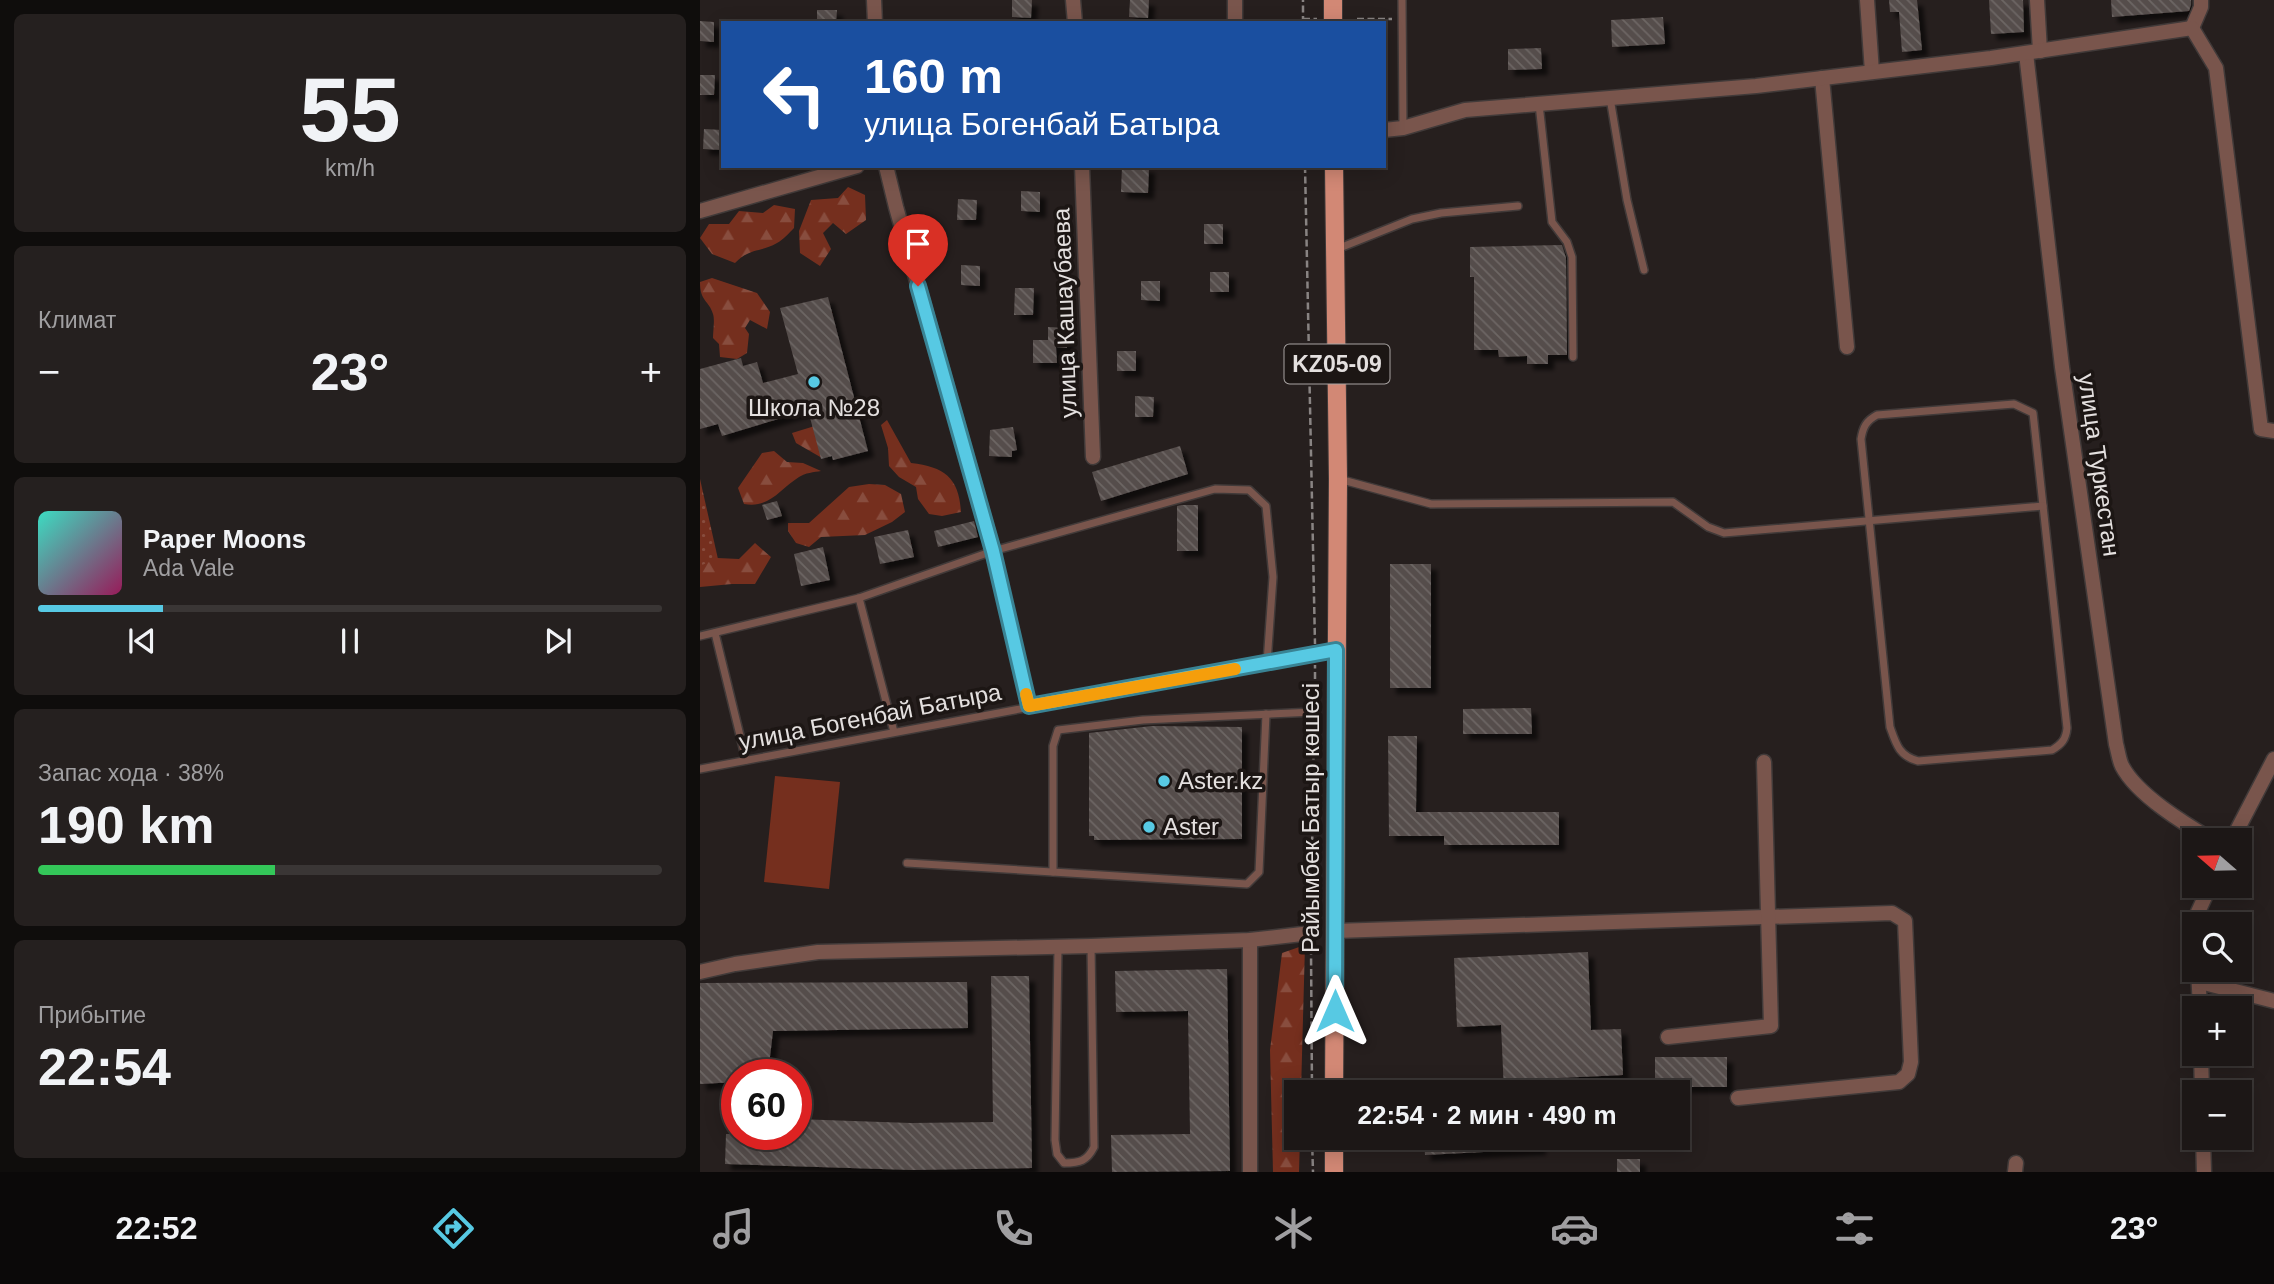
<!DOCTYPE html>
<html lang="ru">
<meta charset="utf-8">
<style>
body{margin:0;font-family:Helvetica,sans-serif;background:#25201f;color:#f1f3f6;height:100vh;display:flex;flex-direction:column;font-size:26px;white-space:nowrap}
*{box-sizing:border-box;margin:0}
p{font-size:23px;color:#a09fa1}
.icon{flex:none;width:38px;height:38px;fill:none;stroke:currentColor;stroke-width:2;stroke-linecap:round;stroke-linejoin:round}
.map{position:relative;flex:1;overflow:hidden}
.panel{display:flex;flex-direction:column;gap:14px;padding:14px;background:#0f0d0c;width:700px}
.panel>*{flex:none}
.top-card{position:absolute;left:21px;top:21px;width:665px;height:147px;border-radius:0px;box-shadow:0 4px 18px #0003,0 0 0 2px #3a3635;background:#1a4fa0;color:#fff;overflow:hidden}
.needle{width:46px;rotate:290deg}
.controls{position:absolute;left:1482px;top:828px;display:grid;gap:14px}
.controls a{display:grid;place-items:center;width:70px;height:70px;border-radius:0px;background:#1c1716;box-shadow:0 4px 18px #0003,0 0 0 2px #3a3635;font-size:35px}
.speed{position:absolute;left:21px;top:1059px;display:flex;gap:14px;font-size:35px;font-weight:700;text-align:center}
.speed>*{display:grid;place-content:center;width:91px;height:91px;border-radius:50%;background:#1c1716;box-shadow:0 4px 18px #0003,0 0 0 2px #3a3635;line-height:1}
.speed .limit{border:10px solid #d22;background:#fff;color:#111}
.pin{position:absolute;display:grid;place-items:center;width:60px;height:60px;color:#fff;margin:-72px -30px;border-radius:50% 50% 50% 0;rotate:-45deg;box-shadow:0 0 7px #0007}
.pin .icon{rotate:45deg}
.me{position:absolute;width:77px;margin:-38px;rotate:0deg;stroke-linejoin:round;filter:drop-shadow(0 0 5px #0008)}
.turn{display:flex;align-items:center;gap:24px;height:147px;padding:0 28px;font-size:32px}
.turn .icon{width:91px;height:91px;stroke-width:2.5}
.turn b{display:block;font-size:49px;line-height:60px}
.big{font-size:52px;font-weight:600;line-height:1.1}
.panel .card{flex:1;display:flex;flex-direction:column;justify-content:center;gap:10px;min-width:0;padding:0 24px;border-radius:10px;background:#25201f}
.panel .dial{align-items:center;gap:0}
.dial b{font-size:91px;line-height:1}
.song{display:flex;align-items:center;gap:21px}
.cover{width:84px;height:84px;border-radius:10px;background:linear-gradient(135deg,hsl(170 70% 55%),hsl(330 70% 35%))}
.played{height:7px;border-radius:4px;background:linear-gradient(90deg,#57c9e3 20%,#3a3635 20%)}
.keys{display:flex;justify-content:space-around;direction:ltr}
.heat{display:flex;justify-content:space-between;align-items:center;font-size:38px;direction:ltr}
.charge{height:10px;border-radius:5px;background:linear-gradient(90deg,#34c759 38%,#3a3635 0)}
.trip{position:absolute;left:584px;top:1080px;width:406px;height:70px;border-radius:0px;background:#1c1716;box-shadow:0 4px 18px #0003,0 0 0 2px #3a3635;font-weight:600;line-height:70px;text-align:center}
.dock{display:flex;height:112px;justify-content:space-around;align-items:center;background:#0b0909;color:#a09fa1}
.dock .icon{width:49px;height:49px}
.dock .active{color:#57c9e3}
.dock b{font-size:32px;color:#f1f3f6}
main{display:flex;flex:1;min-height:0}
.map>svg:first-child{display:block}
.green{fill:url(#green-dots)}
.forest{fill:url(#forest-firs)}
.pitch{fill:#752f1e}
.building{fill:url(#building-back-hatch);filter:url(#shadow)}
.lines{fill:none;stroke-linecap:round;stroke-linejoin:round}
.service-casing{stroke:#413a39;stroke-width:10}
.minor-casing{stroke:#413a39;stroke-width:17}
.primary-casing{stroke:#413a39;stroke-width:20}
.path{stroke:#898483;stroke-width:2.5;stroke-dasharray:7 3.5;stroke-linecap:butt}
.service{stroke:#79554c;stroke-width:7}
.minor{stroke:#79554c;stroke-width:14}
.primary{stroke:#d28875;stroke-width:18}
.route-casing{stroke:#398394;stroke-width:18}
.route{stroke:#57c9e3;stroke-width:12}
.slow{stroke:#f59e0b;stroke-width:12}
.poi-dot{fill:#57c9e3;stroke:#1c1614;stroke-width:2.5}
.labels{text-anchor:middle;stroke-width:7;stroke-linejoin:round;paint-order:stroke}
.shield{fill:#1c1614;stroke:#a8a3a2;stroke-width:2}
.shield-label{font-size:23px;font-weight:bold;fill:#e4e0df}
.street-label{font-size:24px;fill:#e4e0df;stroke:#1c1614}
.poi-label{font-size:24px;fill:#e4e0df;stroke:#1c1614;text-anchor:start}
</style>
<main>
<section class="panel">
<div class="card dial"><b>55</b><p>km/h</p></div>
<div class="card"><p>Климат</p>
<div class="heat"><a>−</a><b class="big">23°</b><a>+</a></div>
</div>
<div class="card">
<div class="song"><i class="cover"></i><div><b>Paper Moons</b><p>Ada Vale</p></div></div>
<div class="played"></div>
<div class="keys"><svg class="icon" aria-label="previous" viewBox="0 0 24 24"><path d="M18 5L8 12l10 7zM5 5v14"/></svg><svg class="icon" aria-label="pause" viewBox="0 0 24 24"><path d="M8 5v14M16 5v14"/></svg><svg class="icon" aria-label="next" viewBox="0 0 24 24"><path d="M6 5l10 7-10 7zM19 5v14"/></svg></div>
</div>
<div class="card"><p>Запас хода · 38%</p><b class="big">190 km</b><div class="charge"></div></div>
<div class="card"><p>Прибытие</p><b class="big">22:54</b></div>
</section>
<div class="map">
<svg width="1574" height="1172" viewBox="0 0 1574 1172">
<defs>
<pattern id="green-dots" width="8" height="8" patternUnits="userSpaceOnUse" patternTransform="scale(1.75)"><rect width="8" height="8" fill="#752f1e"/><path d="M2 2h.1M6 6h.1" fill="none" stroke="#884d3e" stroke-width="1.8" stroke-linecap="round"/></pattern>
<pattern id="forest-firs" width="22" height="20" patternUnits="userSpaceOnUse" patternTransform="scale(1.75)"><rect width="22" height="20" fill="#752f1e"/><path d="M5 1l3.5 6h-7zM16 11l3.5 6h-7z" fill="#884d3e"/></pattern>
<pattern id="building-back-hatch" width="6" height="6" patternUnits="userSpaceOnUse" patternTransform="scale(1.75)"><rect width="6" height="6" fill="#554d4b"/><path d="M-1 5l2 2M0 0l6 6M5-1l2 2" fill="none" stroke="#6d6664"/></pattern>
<filter id="shadow"><feDropShadow dx="6" dy="6" stdDeviation="2" flood-color="#0009"/></filter>
</defs>
<rect width="100%" height="100%" fill="#261f1e"/>
<polygon class="green" points="0,479 20,568 0,573"/>
<g class="forest">
<polygon points="148,187 165,195 166,220 146,234 133,223 123,233 131,249 120,266 100,253 99,231 111,200 138,198"/>
<path d="M74,205L95,209L94,228C89,233 83,240 77,243C59,253 51,247 35,263L12,254L0,238L9,224H29L39,211L63,213Z"/>
<path d="M12,278L57,293L70,312L67,329L50,320L45,328L49,334L47,353L37,359L20,357L19,344L13,338C13,331 15,320 13,314C9,300 0,302 0,282Z"/>
<path d="M187,420L211,463C245,467 259,478 261,512L242,516L229,514L218,499L216,487L199,477L189,466L188,448L181,425Z"/>
<polygon points="118,425 122,458 96,443 92,433"/>
<path d="M74,451L87,462L103,463L121,471C114,472 105,473 99,477C80,489 69,509 44,504L38,488L62,453Z"/>
<polygon points="169,484 185,485 201,494 205,512 192,522 165,535 121,537 109,547 96,543 88,531 88,523 109,523 149,487"/>
<polygon points="55,543 71,557 55,584 32,584 0,587 0,566 17,558 39,559"/>
<polygon points="605,945 601,1092 597,1092 597,1138 600,1138 599,1172 573,1172 570,1050 582,953"/>
</g>
<polygon class="pitch" points="75,776 140,782 129,889 64,882"/>
<g class="building">
<polygon points="312,0 332,0 331,18 312,17"/>
<polygon points="430,0 449,0 448,18 429,17"/>
<polygon points="1189,0 1217,0 1222,50 1202,52 1199,12 1190,12"/>
<polygon points="1289,0 1323,0 1324,32 1291,34"/>
<polygon points="1411,0 1491,0 1491,5 1489,11 1412,17"/>
<polygon points="117,10 137,10 136,23 117,23"/>
<polygon points="963,17 965,44 912,47 911,20"/>
<polygon points="0,21 14,22 14,42 0,41"/>
<polygon points="841,48 842,69 808,70 808,49"/>
<polygon points="0,75 15,75 14,95 0,95"/>
<polygon points="4,129 23,130 23,150 3,149"/>
<polygon points="422,166 449,167 448,193 421,192"/>
<polygon points="321,191 340,192 340,212 321,211"/>
<polygon points="258,199 277,200 276,220 257,220"/>
<rect x="504" y="224" width="19" height="20"/>
<polygon points="862,245 866,258 867,355 848,355 848,364 827,364 827,356 799,357 798,350 774,350 774,277 770,277 770,247"/>
<polygon points="261,265 280,266 280,286 261,285"/>
<rect x="510" y="272" width="19" height="20"/>
<polygon points="441,281 460,281 460,301 441,300"/>
<polygon points="315,288 334,288 333,315 314,315"/>
<polygon points="128,297 168,451 133,460 132,456 121,459 108,410 22,436 18,424 0,429 0,369 41,358 43,366 57,362 63,383 98,374 80,308"/>
<polygon points="348,327 368,328 367,348 356,347 357,363 333,363 333,340 348,340"/>
<rect x="417" y="351" width="19" height="20"/>
<polygon points="435,396 454,397 453,417 435,417"/>
<polygon points="313,427 317,450 312,451 312,457 289,456 290,430"/>
<polygon points="480,446 488,474 401,501 392,472"/>
<polygon points="77,501 82,516 67,520 62,505"/>
<polygon points="482,505 498,505 498,551 477,551 477,506"/>
<polygon points="274,521 278,537 238,547 234,531"/>
<polygon points="208,530 214,557 180,564 174,537"/>
<polygon points="123,547 130,580 101,586 94,554"/>
<rect x="690" y="564" width="41" height="124"/>
<polygon points="831,708 832,734 763,734 763,709"/>
<polygon points="452,726 542,727 542,839 394,840 394,836 389,836 389,733"/>
<polygon points="688,736 717,736 716,812 859,812 859,845 744,845 744,836 689,836"/>
<polygon points="888,952 891,1030 921,1029 923,1075 837,1079 837,1092 804,1092 801,1025 757,1027 754,958"/>
<polygon points="527,969 530,1171 412,1172 411,1135 490,1134 488,1011 416,1012 415,971"/>
<polygon points="291,976 329,976 332,1168 212,1170 25,1164 26,1134 96,1134 96,1119 211,1123 293,1122"/>
<polygon points="267,982 268,1028 73,1031 68,1074 37,1074 37,1082 0,1084 0,983"/>
<rect x="955" y="1057" width="72" height="30"/>
<polygon points="724,1138 840,1138 840,1149 725,1155"/>
<rect x="917" y="1159" width="23" height="13"/>
</g>
<g class="lines">
<g class="service-casing">
<g id="service">
<polyline points="702,0 703,127"/>
<polyline points="910,98 927,200 944,270"/>
<polyline points="839,104 852,222 867,242 872,257 873,357"/>
<polyline points="637,249 712,219 741,213 818,206"/>
<path d="M1314,404L1333,413L1367,728C1366,739 1362,744 1352,750L1218,761C1199,756 1196,744 1190,727L1161,439C1163,427 1166,421 1177,415Z"/>
<polyline points="639,479 731,504 973,502 1008,527 1024,533 1343,506"/>
<polyline points="293,551 329,706"/>
<polyline points="159,598 194,732"/>
<polyline points="15,633 46,760"/>
<polyline points="0,636 159,598 293,551 515,489 549,490 566,506 573,577 567,663"/>
<polyline points="0,769 635,650"/>
<polyline points="207,863 547,884 559,872 566,714"/>
<polyline points="353,872 353,746 358,730 443,720 614,712"/>
<path d="M358,948L355,1140L357,1154L364,1163C380,1163 387,1161 394,1147L391,946"/>
</g>
</g>
<g class="minor-casing">
<g id="minor">
<polyline points="174,0 175,23"/>
<polyline points="373,0 375,23"/>
<polyline points="535,0 535,23"/>
<polyline points="1167,0 1172,72"/>
<polyline points="1337,0 1340,51"/>
<polyline points="1492,28 1501,7 1501,0"/>
<path d="M1326,53L1362,367L1416,744C1418,751 1419,760 1422,766C1437,795 1485,824 1512,840"/>
<polyline points="1122,78 1147,347"/>
<polyline points="684,130 703,128 765,110 1056,86 1291,58 1492,28 1516,68 1561,429 1574,431"/>
<polyline points="186,166 196,207 293,551"/>
<polyline points="382,166 393,457"/>
<polyline points="0,211 157,166"/>
<polyline points="1532,840 1574,759"/>
<polyline points="1496,924 1498,912 1510,886"/>
<polyline points="635,931 1192,913 1205,921 1211,1062 1208,1074 1199,1082 1038,1098"/>
<polyline points="1494,935 1494,940"/>
<polyline points="550,940 550,1172"/>
<polyline points="1498,970 1500,1008"/>
<polyline points="0,972 35,964 118,952 391,946 550,940 611,933"/>
<polyline points="1500,982 1574,1001"/>
<polyline points="968,1037 1071,1026 1064,762"/>
<polyline points="1501,1054 1502,1092"/>
<polyline points="1503,1138 1504,1172"/>
<polyline points="1315,1172 1316,1163"/>
</g>
</g>
<g class="primary-casing">
<g id="primary">
<polyline points="633,23 633,0"/>
<polyline points="634,1092 638,479 634,166"/>
<polyline points="634,1172 634,1138"/>
</g>
</g>
<g class="path">
<polyline points="603,19 617,19"/>
<polyline points="657,19 692,19"/>
<polyline points="603,23 603,0"/>
<polyline points="605,166 615,644"/>
<polyline points="615,700 615,665"/>
<polyline points="611,917 614,724"/>
<polyline points="611,948 612,1092"/>
<polyline points="612,1138 613,1172"/>
</g>
<use href="#service" class="service"/>
<use href="#minor" class="minor"/>
<use href="#primary" class="primary"/>
</g>
<g class="lines">
<g class="route-casing">
<polyline id="route" points="218,286 293,551 329,706 636,650 635,1011"/>
</g>
<use href="#route" class="route"/>
<polyline class="slow" points="326,694 329,706 535,669"/>
</g>
<g class="poi-dot">
<circle cx="114" cy="382" r="7"/>
<circle cx="464" cy="781" r="7"/>
<circle cx="449" cy="827" r="7"/>
</g>
<g class="labels">
<rect class="shield" x="584.5" y="344.5" width="105" height="39" rx="5"/>
<g class="shield-label">
<text x="637" y="372">KZ05-09</text>
</g>
<g class="street-label">
<text transform="translate(365 313) rotate(-92)" y="8">улица Кашаубаева</text>
<text transform="translate(1399 465) rotate(82)" y="8">улица Туркестан</text>
<text transform="translate(170 717) rotate(-11)" y="8">улица Богенбай Батыра</text>
<text transform="translate(611 818) rotate(-90)" y="8">Райымбек Батыр көшесі</text>
</g>
<g class="poi-label">
<text x="114" y="416" text-anchor="middle">Школа №28</text>
<text x="478" y="789">Aster.kz</text>
<text x="463" y="835">Aster</text>
</g>
</g>
</svg>
<div class="controls">
<a><svg class="needle" viewBox="-14 -14 28 28"><path d="M0-13l5 13h-10z" fill="#e53935"/><path d="M0 13l5-13h-10z" fill="#a09fa1"/></svg></a>
<a><svg class="icon" aria-label="search" viewBox="0 0 24 24"><circle cx="10" cy="10" r="6"/><path d="M15 15l6 6"/></svg></a>
<a>+</a>
<a>−</a>
</div>
<div class="speed"><div class="limit">60</div></div>
<div class="pin" style="left:218px;top:286px;background:#d93025"><svg class="icon" aria-label="arrive" viewBox="0 0 24 24"><path d="M6 21V4h12l-3 4 3 4H6"/></svg></div>
<svg class="me" style="left:635px;top:1011px" viewBox="-20 -20 40 40"><path d="M0-17L14 15 0 8-14 15z" fill="#57c9e3" stroke="#fff" stroke-width="4"/></svg>
<div class="trip">22:54 · 2 мин · 490 m</div>
<div class="top-card">
<div class="turn"><svg class="icon" aria-label="left" viewBox="0 0 24 24"><path d="M17 20v-9H6M10 6l-5 5 5 5"/></svg><div><b>160 m</b>улица Богенбай Батыра</div></div>
</div>
</div>
</main>
<nav class="dock">
<b>22:52</b>
<svg class="icon active" aria-label="directions" viewBox="0 0 24 24"><path d="M12 3l9 9-9 9-9-9zM9 14v-3h6M13 9l2 2-2 2"/></svg>
<svg class="icon" aria-label="music" viewBox="0 0 24 24"><path d="M9 18V5l10-2v13"/><circle cx="6" cy="18" r="3"/><circle cx="16" cy="16" r="3"/></svg>
<svg class="icon" aria-label="phone" viewBox="0 0 24 24"><path d="M5 4h4l2 5-3 2q2 4 5 5l2-3 5 2v4C11 20 4 13 5 4z"/></svg>
<svg class="icon" aria-label="climate" viewBox="0 0 24 24"><path d="M12 3v18M4 7l16 10M4 17L20 7"/></svg>
<svg class="icon" aria-label="car" viewBox="0 0 24 24"><path d="M5 17H2v-5l4-1 3-4h7l3 4 3 1v5h-3M9 17h6M6 11h13"/><circle cx="7" cy="17" r="2"/><circle cx="17" cy="17" r="2"/></svg>
<svg class="icon" aria-label="filters" viewBox="0 0 24 24"><path d="M4 7h16M4 17h16"/><circle cx="9" cy="7" r="2"/><circle cx="15" cy="17" r="2"/></svg>
<b>23°</b>
</nav>
